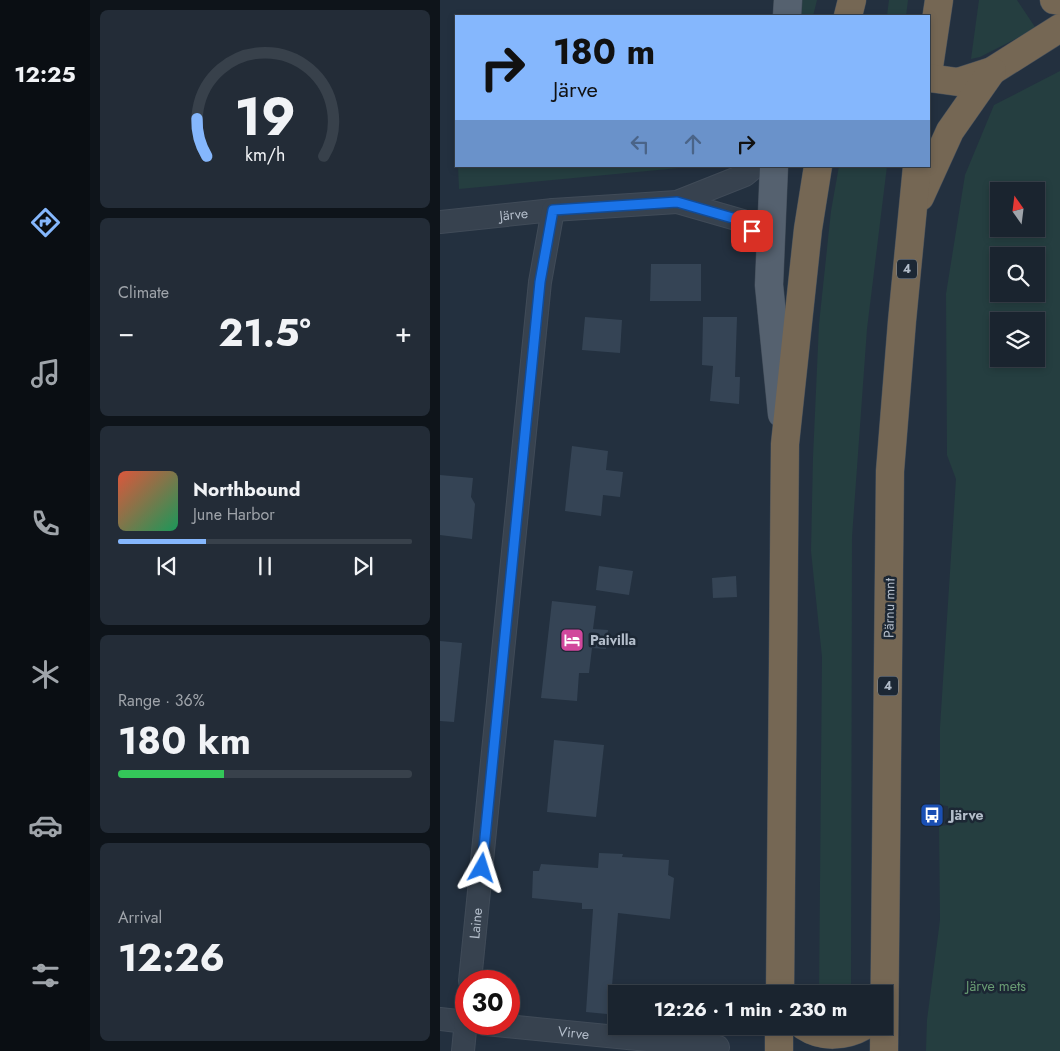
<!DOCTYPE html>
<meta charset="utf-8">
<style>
body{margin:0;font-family:Jost,sans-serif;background:#232c37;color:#f1f3f6;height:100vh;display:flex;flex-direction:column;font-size:19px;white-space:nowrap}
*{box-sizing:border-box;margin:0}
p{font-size:16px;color:#9fa4aa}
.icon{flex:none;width:28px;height:28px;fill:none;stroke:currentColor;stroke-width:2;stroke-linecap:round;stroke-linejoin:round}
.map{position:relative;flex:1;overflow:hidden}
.sheet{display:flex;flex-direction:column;gap:10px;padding:10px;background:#0e141a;width:350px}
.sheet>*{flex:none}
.guide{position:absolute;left:15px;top:15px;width:475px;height:152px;border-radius:0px;box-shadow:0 2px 8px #0003,0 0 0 1px #38414b;background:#85b7fd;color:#111;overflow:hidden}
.needle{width:32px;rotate:346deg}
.controls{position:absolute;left:550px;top:182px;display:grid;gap:10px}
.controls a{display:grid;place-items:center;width:55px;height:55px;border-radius:0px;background:#1a242f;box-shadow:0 2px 8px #0003,0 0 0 1px #38414b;font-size:25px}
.speed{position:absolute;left:15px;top:970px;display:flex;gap:10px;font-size:25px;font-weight:700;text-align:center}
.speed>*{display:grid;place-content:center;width:65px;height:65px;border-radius:50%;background:#1a242f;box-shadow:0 2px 8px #0003,0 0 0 1px #38414b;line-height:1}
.speed .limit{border:8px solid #d22;background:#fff;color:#111}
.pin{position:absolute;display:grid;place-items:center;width:42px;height:42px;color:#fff;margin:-21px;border-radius:10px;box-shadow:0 2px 8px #0006}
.me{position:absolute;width:55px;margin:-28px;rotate:6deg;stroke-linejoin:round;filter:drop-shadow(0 0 4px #0008)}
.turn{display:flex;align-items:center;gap:18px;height:105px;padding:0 15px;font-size:22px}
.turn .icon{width:65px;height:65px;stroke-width:2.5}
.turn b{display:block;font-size:35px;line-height:42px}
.lanes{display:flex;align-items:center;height:48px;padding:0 15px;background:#0003;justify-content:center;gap:25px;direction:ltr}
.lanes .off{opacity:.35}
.big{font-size:38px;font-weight:700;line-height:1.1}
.sheet .tile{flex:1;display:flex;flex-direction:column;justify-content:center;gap:8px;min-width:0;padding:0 18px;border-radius:8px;background:#232c37}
.sheet .dial{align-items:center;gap:0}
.dial svg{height:130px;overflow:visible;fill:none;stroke:#38414b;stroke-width:7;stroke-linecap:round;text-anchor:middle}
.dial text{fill:#f1f3f6;stroke:none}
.song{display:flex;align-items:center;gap:15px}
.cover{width:60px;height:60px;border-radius:8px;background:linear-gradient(135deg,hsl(10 70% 55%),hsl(150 70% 35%))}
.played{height:5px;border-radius:2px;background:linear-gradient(90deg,#85b7fd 30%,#38414b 30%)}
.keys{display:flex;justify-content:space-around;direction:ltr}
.heat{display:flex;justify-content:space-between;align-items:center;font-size:28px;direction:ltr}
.charge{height:8px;border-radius:4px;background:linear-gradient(90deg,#34c759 36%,#38414b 0)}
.trip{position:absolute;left:168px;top:985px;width:285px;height:50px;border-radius:0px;background:#1a242f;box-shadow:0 2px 8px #0003,0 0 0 1px #38414b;font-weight:700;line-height:50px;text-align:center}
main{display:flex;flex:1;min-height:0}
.dock{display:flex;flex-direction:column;width:90px;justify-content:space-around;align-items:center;background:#0a0e13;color:#9fa4aa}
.dock .icon{width:35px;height:35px}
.dock .active{color:#85b7fd}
.dock b{font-size:22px;color:#f1f3f6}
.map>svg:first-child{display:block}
.green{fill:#253e40;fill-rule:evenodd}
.building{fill:#354455}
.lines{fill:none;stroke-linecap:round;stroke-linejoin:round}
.street-casing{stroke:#404b58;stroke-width:24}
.primary-casing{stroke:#404b58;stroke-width:29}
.highway-casing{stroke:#424d5a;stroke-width:29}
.street{stroke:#37424f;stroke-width:22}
.primary{stroke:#55616f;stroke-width:28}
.highway{stroke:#756754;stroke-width:28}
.route-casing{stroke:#114b97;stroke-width:12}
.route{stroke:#1a73e8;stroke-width:9}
.labels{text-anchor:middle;stroke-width:5;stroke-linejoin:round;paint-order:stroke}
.shield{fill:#1c2734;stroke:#86909d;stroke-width:1}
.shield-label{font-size:12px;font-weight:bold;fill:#b3bdca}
.street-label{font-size:14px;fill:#b3bdca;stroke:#1c2734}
.poi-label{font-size:14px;font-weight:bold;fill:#b3bdca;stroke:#1c2734;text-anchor:start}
.park-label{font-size:14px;fill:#699c73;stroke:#1c2734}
</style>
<main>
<nav class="dock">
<b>12:25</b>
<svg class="icon active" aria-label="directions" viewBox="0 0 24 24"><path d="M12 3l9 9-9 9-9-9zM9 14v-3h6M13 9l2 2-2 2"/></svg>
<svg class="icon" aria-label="music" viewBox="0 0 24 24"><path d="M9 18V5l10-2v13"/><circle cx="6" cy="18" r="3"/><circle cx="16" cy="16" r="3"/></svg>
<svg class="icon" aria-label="phone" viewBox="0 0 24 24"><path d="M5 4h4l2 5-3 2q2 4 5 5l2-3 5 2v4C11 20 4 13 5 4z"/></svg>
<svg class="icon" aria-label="climate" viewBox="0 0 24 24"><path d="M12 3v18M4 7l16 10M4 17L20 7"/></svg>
<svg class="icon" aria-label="car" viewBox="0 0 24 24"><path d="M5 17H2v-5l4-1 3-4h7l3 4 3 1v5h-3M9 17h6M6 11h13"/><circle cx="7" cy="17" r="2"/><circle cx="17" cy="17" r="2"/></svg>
<svg class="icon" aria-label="filters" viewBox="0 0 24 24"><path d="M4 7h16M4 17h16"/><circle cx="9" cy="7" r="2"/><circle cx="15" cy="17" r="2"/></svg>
</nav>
<section class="sheet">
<div class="tile dial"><svg viewBox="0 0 100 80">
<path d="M14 69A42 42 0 1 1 86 69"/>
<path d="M14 69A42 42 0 0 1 8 46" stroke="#85b7fd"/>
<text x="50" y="56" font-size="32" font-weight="700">19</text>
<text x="50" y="72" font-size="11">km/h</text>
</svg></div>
<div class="tile"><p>Climate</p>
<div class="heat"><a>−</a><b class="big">21.5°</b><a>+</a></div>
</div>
<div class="tile">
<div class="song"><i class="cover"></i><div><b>Northbound</b><p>June Harbor</p></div></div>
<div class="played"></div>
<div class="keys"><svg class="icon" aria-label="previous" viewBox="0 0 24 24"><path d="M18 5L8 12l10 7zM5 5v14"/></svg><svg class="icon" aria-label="pause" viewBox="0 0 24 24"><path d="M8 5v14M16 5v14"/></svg><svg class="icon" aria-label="next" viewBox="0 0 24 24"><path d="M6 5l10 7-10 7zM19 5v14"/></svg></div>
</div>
<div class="tile"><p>Range · 36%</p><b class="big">180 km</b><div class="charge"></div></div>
<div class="tile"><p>Arrival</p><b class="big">12:26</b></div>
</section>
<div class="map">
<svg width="620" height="1051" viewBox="0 0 620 1051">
<rect width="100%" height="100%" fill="#23303f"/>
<g class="green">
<polygon points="358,0 377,0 373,16 357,16"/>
<polygon points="449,0 468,0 466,16 447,16"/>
<polygon points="539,0 577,0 595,27 593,30 540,57 531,59"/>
<path d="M620,71V1051H486L487,1020L500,920L499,826L509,825L508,806L500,805V727L516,479L507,455L506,294L525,175L554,105ZM596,191V229H559V191ZM596,256V294H559V256ZM596,321V359H559V321Z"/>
<polygon points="18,166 260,166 19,189"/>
<polygon points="399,166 447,166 427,329 412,537 411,994 379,994 382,657 371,551 373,457 379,324 391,211"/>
</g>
<g class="building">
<polygon points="211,264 261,264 261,301 210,301"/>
<polygon points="145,317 182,320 180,353 142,350"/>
<polygon points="263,317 297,317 295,377 300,377 299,404 270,401 273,366 262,365"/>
<polygon points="132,446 168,451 166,470 183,472 180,497 163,495 161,516 125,511"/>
<polygon points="0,475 33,478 31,497 35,504 32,539 0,535"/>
<polygon points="159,566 193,571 189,595 156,590"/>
<polygon points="296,576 297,597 273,598 272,578"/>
<polygon points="112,601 156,606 153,629 168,630 166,649 152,648 149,673 139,673 137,701 101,698"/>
<polygon points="0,641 22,643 14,722 0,721"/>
<polygon points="114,740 164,745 156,817 107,812"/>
<polygon points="159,853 183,854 182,857 229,860 228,875 234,878 230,919 178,913 172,986 170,986 167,1014 146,1012 153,909 142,909 142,903 92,898 93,871 99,871 101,864 158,868"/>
</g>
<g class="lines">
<g class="street-casing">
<g id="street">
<polyline points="237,202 303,221 331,251"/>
<path id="s1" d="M0,222L113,210L237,202L305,175L316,166"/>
<path id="s2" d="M30,981L100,282L113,210"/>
<polyline points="0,1019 26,1022"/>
<path id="s3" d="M46,1024L278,1047"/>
<polyline points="23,1051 26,1020"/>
</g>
</g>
<g class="primary-casing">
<g id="primary">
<polyline points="347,16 348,0"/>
<polyline points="334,166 329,285 342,414"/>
</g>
</g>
<g class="highway-casing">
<g id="highway">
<polyline points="614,0 620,1"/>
<polyline points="408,16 412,0"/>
<polyline points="489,67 499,0"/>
<polyline points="489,78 518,82 552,71 620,28"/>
<polyline points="480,197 510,131 552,71"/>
<polyline points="340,994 345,444 368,229 378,166"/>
<path d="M364,1026C382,1038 405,1037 424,1026"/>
<polyline points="339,1051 339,1026"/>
<polyline points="444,1051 450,471 462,321 477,166"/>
</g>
</g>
<use href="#street" class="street"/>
<use href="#primary" class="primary"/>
<use href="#highway" class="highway"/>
</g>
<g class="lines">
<g class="route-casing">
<polyline id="route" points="42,868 100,282 113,210 237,202 303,221 312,231"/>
</g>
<use href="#route" class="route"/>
</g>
<defs>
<g id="hotel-square" transform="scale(1.25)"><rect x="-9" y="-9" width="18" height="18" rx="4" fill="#d1479c" stroke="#1c2734"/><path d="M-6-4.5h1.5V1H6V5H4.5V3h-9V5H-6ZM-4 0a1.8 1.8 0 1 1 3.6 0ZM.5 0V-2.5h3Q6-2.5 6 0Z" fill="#fff"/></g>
<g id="bus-square" transform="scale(1.25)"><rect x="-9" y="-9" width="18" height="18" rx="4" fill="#1a4fb4" stroke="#1c2734"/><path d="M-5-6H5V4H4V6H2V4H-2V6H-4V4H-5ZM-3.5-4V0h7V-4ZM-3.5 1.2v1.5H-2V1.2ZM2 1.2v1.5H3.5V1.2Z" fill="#fff"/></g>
</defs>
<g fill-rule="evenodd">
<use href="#hotel-square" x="132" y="640"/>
<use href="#bus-square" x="492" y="815"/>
</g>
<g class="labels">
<g class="shield">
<rect x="457" y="259.5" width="20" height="19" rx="4"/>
<rect x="438" y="676.5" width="20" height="19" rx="4"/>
</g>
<g class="shield-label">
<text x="467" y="273">4</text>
<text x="448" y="690">4</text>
</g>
<g class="street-label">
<text dy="5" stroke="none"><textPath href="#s1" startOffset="74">Järve</textPath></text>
<text transform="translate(449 608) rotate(-89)" y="5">Pärnu mnt</text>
<text dy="5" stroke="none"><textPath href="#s2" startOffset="58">Laine</textPath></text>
<text dy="5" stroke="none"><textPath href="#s3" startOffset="88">Virve</textPath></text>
</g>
<g class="poi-label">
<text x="150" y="645">Paivilla</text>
<text x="510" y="820">Järve</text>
</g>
<g class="park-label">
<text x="556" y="991">Järve mets</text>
</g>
</g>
</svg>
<div class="controls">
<a><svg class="needle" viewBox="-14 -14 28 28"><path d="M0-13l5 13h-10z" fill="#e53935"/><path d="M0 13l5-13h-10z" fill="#9fa4aa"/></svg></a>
<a><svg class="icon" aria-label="search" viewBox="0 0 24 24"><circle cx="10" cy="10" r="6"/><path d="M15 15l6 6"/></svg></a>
<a><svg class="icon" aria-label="layers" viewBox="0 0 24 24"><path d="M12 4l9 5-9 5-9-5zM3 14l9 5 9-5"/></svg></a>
</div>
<div class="speed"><div class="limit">30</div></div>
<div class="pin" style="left:312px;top:231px;background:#d93025"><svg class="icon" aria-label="arrive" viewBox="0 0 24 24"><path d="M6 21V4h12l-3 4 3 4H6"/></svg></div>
<svg class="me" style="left:42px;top:868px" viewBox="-20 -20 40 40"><path d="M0-17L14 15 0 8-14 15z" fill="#1a73e8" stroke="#fff" stroke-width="4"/></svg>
<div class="trip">12:26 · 1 min · 230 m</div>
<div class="guide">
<div class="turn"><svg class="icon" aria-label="right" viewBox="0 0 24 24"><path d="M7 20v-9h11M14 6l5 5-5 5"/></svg><div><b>180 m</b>Järve</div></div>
<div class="lanes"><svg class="icon off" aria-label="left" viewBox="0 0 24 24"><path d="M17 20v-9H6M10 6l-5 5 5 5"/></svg><svg class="icon off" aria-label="ahead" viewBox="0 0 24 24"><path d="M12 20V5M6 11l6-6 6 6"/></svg><svg class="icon" aria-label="right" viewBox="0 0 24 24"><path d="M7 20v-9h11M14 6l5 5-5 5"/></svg></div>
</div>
</div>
</main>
